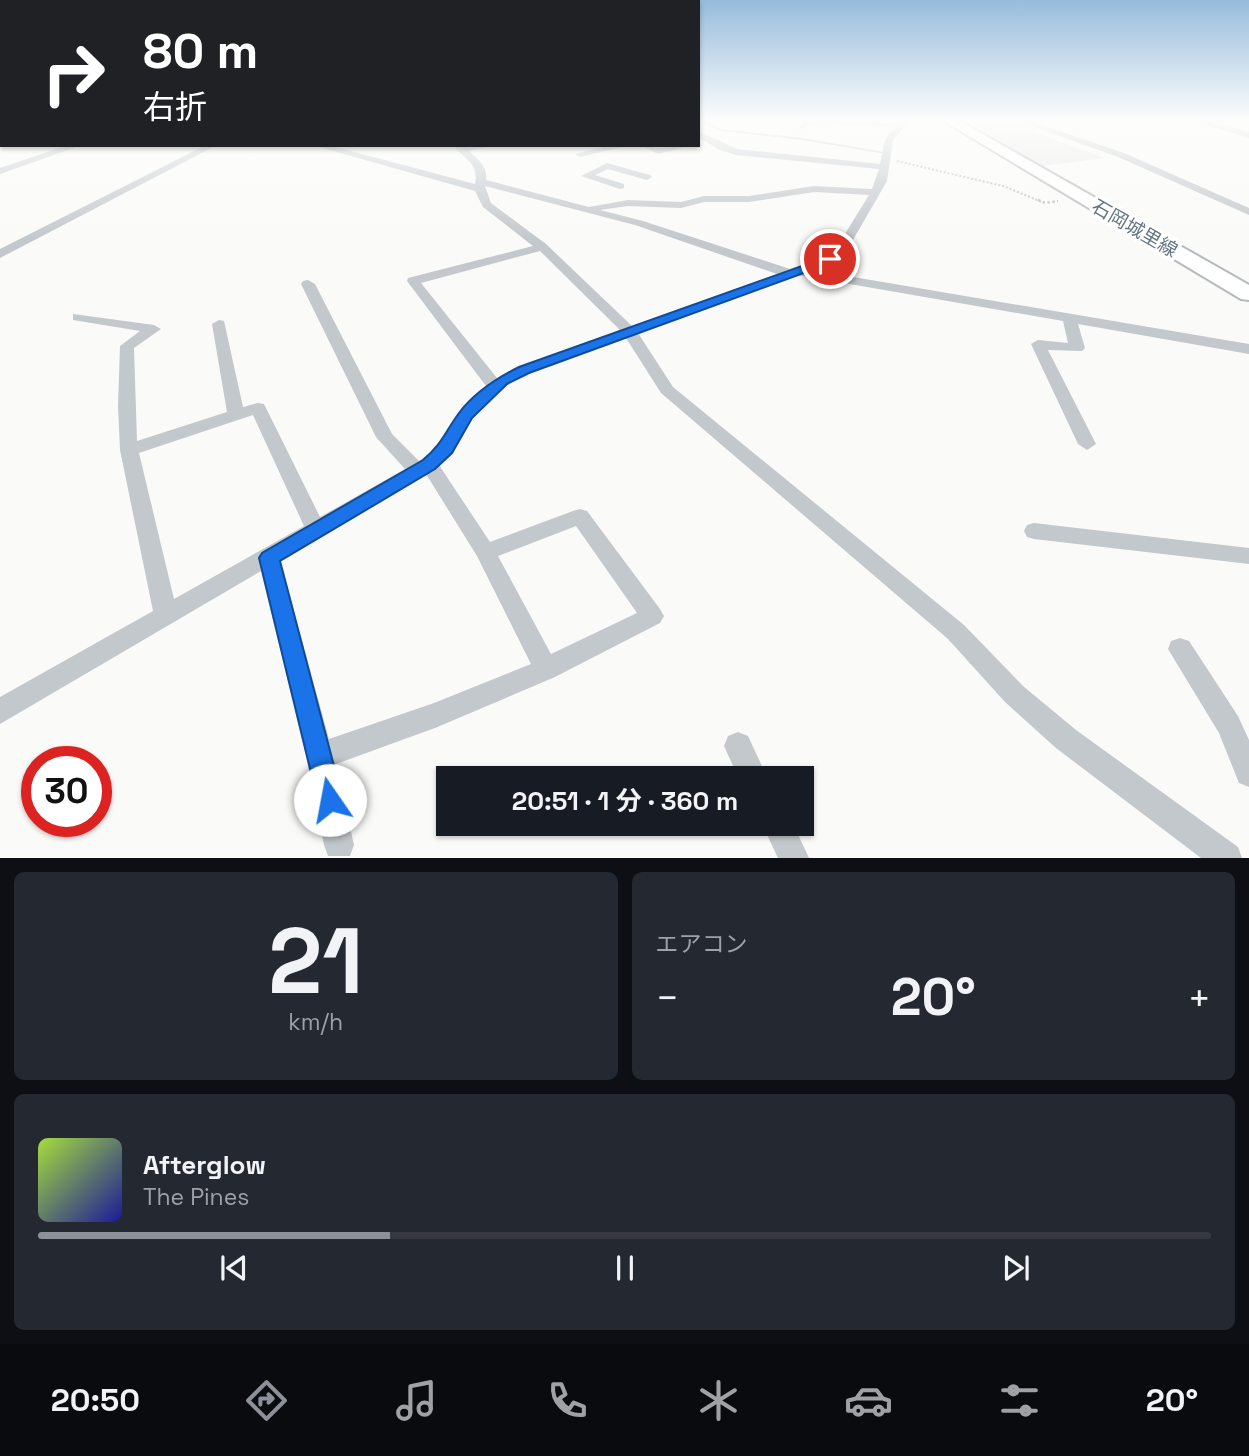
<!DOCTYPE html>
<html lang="ja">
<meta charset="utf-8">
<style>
body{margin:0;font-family:"Space Grotesk","Noto Sans JP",sans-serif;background:#242831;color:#f1f3f6;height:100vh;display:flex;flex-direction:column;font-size:26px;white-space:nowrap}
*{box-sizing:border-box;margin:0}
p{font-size:23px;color:#9ea1a6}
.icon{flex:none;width:38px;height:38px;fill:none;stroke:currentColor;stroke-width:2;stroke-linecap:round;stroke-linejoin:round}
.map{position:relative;height:858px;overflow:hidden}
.sheet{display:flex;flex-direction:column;gap:14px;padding:14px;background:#0d0f14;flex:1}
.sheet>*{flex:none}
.guide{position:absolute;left:0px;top:0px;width:700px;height:147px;box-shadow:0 2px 5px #0004;background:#202124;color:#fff;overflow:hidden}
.speed{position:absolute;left:21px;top:746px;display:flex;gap:14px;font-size:35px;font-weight:700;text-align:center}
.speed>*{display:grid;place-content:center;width:91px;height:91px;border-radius:50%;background:#171b24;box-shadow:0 2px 5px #0004;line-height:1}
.speed .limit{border:10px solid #d22;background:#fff;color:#111}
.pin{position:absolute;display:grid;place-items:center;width:60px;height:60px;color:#fff;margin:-30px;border:4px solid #fff;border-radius:50%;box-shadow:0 2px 7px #0007}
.me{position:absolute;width:77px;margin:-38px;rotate:348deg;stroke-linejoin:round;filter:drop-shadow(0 0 5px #0008)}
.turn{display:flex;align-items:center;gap:24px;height:147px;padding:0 28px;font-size:32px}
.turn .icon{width:91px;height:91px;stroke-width:2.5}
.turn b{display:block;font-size:49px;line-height:60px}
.big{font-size:52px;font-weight:700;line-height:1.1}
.sheet .tile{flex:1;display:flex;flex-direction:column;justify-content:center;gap:10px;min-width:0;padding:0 24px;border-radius:10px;background:#242831}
.sheet .dial{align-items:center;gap:0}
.dial b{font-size:91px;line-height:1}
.song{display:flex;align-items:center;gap:21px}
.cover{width:84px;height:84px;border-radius:10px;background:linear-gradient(135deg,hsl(80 70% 55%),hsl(240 70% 35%))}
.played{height:7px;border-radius:4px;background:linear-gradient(90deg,#8c9099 30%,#363941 30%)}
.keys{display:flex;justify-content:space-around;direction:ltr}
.heat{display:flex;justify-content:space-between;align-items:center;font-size:38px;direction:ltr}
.sheet .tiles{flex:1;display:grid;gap:14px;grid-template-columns:1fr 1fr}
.tile:last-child{grid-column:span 2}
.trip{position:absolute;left:436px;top:766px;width:378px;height:70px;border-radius:0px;background:#171b24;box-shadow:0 2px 5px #0004;font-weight:700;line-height:70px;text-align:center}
.tab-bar{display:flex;height:112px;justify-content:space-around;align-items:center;background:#090b0e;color:#9ea1a6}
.tab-bar .icon{width:49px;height:49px}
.tab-bar .on{color:#8c9099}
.tab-bar b{font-size:32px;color:#f1f3f6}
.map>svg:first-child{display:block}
.built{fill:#e8e9e9}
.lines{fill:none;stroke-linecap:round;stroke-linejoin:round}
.primary-casing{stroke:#b5babe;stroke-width:4}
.path-far1{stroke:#bbbfc2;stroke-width:2;stroke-dasharray:2 2;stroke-linecap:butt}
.path{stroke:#bbbfc2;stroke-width:2.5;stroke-dasharray:2.5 2.5;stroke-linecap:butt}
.service{fill:#c3c8cc;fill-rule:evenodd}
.minor{fill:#c3c8cc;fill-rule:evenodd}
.primary{fill:#fff;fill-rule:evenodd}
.route{fill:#1a73e8;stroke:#114b97;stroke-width:2}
.labels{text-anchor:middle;stroke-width:7;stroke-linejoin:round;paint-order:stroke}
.far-street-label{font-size:19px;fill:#657683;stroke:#fff}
</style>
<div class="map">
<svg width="1249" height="858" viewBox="0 0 1249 858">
<rect width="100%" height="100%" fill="#fafaf8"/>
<polygon class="built" points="1022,123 1038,127 1031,131 1105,158 1043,166 973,126"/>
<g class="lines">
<g class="primary-casing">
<polygon id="primary" points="942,120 958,120 1249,285 1249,300 1241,299"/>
</g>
<g class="path-far1">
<polyline points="897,161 1003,186 1042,202"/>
<polyline points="1053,202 1058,201"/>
</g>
<polyline class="path" points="1038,200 1045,203 1058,201"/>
<polygon class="service" points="698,120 703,120 721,129 802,138 889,153 887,154 802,140 720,131"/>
<g class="minor">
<path d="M804,120L900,122L910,120L893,140L887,181L846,252L834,262L812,270L1249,344V354L1078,324L1085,348L1082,351L1048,350L1096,444L1087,450L1078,444L1031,344L1038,340L1068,343L1063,321L798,275L638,333L673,387L964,625L1023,686L1076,730L1238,847L1242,858H1201L1056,748L1005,702L948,639L661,393L626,338C580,355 520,367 484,404C467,422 458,447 439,465L490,542L573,511L580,509L587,511L660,609L664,616L660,623L555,677L435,728L336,764L354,845L350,856H328L324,845L306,756L261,571L0,724V697L153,611L120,450L118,406L120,346L140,331L73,320V314L154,325L161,329L134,348L137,441L227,412L212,324L219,320L224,321L243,407L258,403L264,404L320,517L405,469L376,437L301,284L303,281L308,280L315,284L392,434L419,461C448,442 459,407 486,386L407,281L408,278L533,246L483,207L475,191L312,145H328L475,184C479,163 465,160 453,145H494L469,151C478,160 488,166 486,180L589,207L628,200L681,202L704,196H749L814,186L872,189L879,169L736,155L720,150L698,137V131L737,149L880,164L885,140L895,127L815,123L798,130ZM485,186L635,225L777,274L632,326L546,244L491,203ZM814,192L869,195L835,250L826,256L790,269L643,221L600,210L628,206L681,208L704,202H749ZM540,251L620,330L518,367L497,378L421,283ZM253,415L304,526L174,599L139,453ZM426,474L477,556L531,664L434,703L329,739L280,560ZM576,526L637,613L551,654L498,556Z"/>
<polygon points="1015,120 1027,120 1124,153 1249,208 1249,215 1118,157"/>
<polygon points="1190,120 1203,120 1249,132 1249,138"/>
<polygon points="0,127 2,127 0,133"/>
<polygon points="68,145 82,145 0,174 0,168"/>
<polygon points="206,145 217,145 0,258 0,249"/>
<polygon points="612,145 631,145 580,157 575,154"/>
<polygon points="640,145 659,148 692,145 658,154"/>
<polygon points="607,163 650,175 652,177 647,180 608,169 595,175 624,184 624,188 620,189 581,176"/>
<polygon points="1034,523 1249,548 1249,564 1034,539 1027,537 1024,531 1027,525"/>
<polygon points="1180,638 1189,641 1238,716 1249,740 1249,787 1239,783 1219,733 1168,649 1171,641"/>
<polygon points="738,732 748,736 768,779 739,779 724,746 728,736"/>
<polygon points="762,824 793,824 809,858 778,858"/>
</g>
<use href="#primary" class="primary"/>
</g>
<linearGradient id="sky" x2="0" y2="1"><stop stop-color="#96bcdc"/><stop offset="0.5" stop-color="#fdfdfc"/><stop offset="1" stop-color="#fdfdfc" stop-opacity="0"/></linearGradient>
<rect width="1249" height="240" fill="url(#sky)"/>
<path class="route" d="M830,256L835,259L834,262L529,373L507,384L472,418L452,453L435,469L280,561L343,800L339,810L330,813L320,810L259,558L262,553L423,460C442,444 445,432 459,413C474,393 497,378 519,367Z"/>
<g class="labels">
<g class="far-street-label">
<text transform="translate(1135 228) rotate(30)" y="7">石岡城里線</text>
</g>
</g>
</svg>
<div class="speed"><div class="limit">30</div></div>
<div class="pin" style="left:830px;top:259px;background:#d93025"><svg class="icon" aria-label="arrive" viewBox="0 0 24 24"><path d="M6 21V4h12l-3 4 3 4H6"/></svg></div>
<svg class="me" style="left:330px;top:800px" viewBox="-20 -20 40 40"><circle r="19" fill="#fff"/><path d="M0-13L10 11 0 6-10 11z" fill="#1a73e8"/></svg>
<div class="trip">20:51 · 1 分 · 360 m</div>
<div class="guide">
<div class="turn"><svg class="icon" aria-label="right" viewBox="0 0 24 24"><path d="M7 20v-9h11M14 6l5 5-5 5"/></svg><div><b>80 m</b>右折</div></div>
</div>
</div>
<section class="sheet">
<div class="tiles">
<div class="tile dial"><b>21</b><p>km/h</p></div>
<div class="tile"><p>エアコン</p>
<div class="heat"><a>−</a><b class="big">20°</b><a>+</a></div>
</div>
<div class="tile">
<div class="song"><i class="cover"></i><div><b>Afterglow</b><p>The Pines</p></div></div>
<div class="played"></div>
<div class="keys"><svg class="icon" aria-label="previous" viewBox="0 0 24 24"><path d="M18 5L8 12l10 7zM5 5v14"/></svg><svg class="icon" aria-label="pause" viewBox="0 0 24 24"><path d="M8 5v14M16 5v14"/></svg><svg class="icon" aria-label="next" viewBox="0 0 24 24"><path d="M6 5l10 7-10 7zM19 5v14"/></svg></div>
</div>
</div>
</section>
<nav class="tab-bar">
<b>20:50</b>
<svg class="icon on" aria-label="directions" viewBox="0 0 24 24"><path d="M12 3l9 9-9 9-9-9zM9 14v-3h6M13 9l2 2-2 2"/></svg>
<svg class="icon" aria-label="music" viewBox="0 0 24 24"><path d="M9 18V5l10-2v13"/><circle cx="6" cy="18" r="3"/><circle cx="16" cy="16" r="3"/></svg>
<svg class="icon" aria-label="phone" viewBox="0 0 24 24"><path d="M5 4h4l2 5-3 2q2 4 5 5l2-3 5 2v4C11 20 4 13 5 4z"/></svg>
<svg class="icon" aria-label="climate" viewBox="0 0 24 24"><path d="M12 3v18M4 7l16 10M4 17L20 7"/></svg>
<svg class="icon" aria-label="car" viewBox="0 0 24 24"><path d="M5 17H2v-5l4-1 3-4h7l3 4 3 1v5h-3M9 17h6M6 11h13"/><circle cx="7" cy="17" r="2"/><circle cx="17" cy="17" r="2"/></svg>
<svg class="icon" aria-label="filters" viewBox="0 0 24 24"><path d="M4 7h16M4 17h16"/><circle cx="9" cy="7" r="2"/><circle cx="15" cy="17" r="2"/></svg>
<b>20°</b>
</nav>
